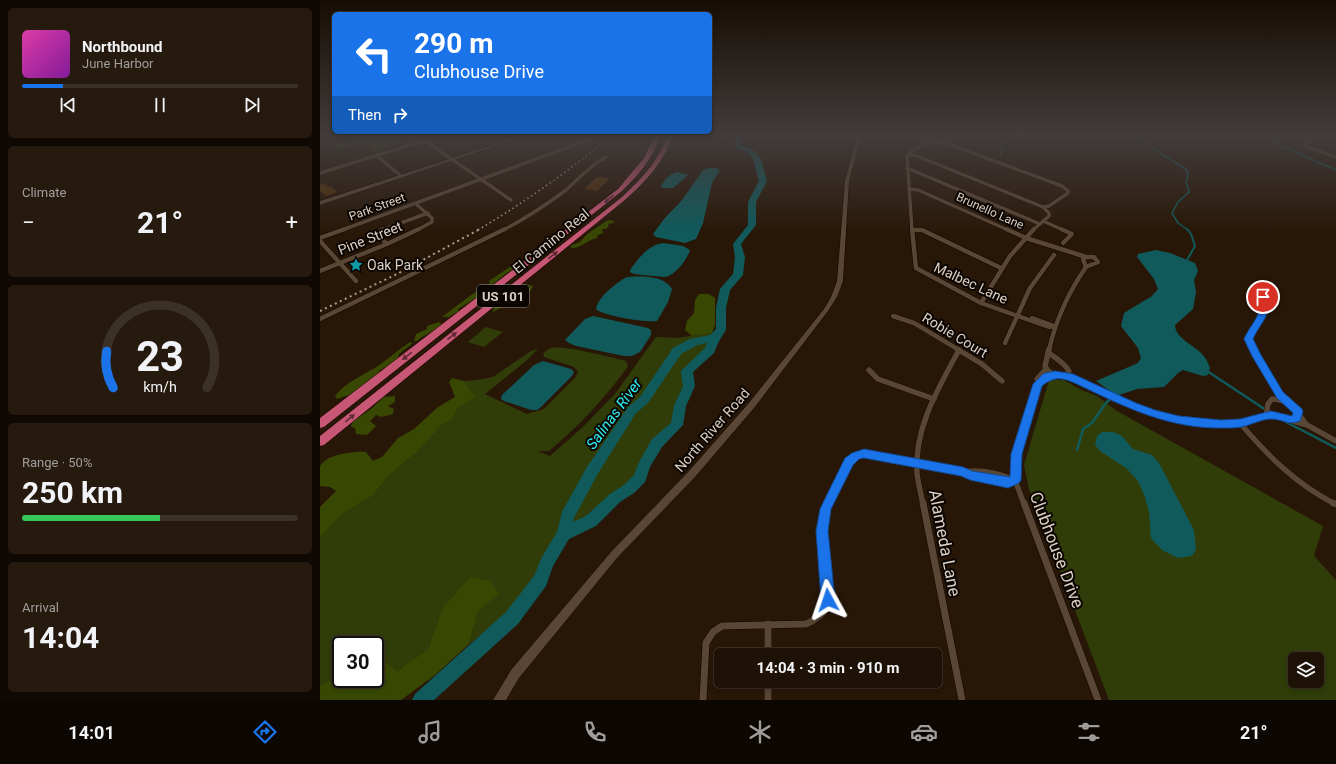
<!DOCTYPE html>
<meta charset="utf-8">
<style>
body{margin:0;font-family:Roboto,sans-serif;background:#261a0f;color:#f1f3f6;height:100vh;display:flex;flex-direction:column;font-size:15px;white-space:nowrap}
*{box-sizing:border-box;margin:0}
p{font-size:13px;color:#a19d9a}
.icon{flex:none;width:22px;height:22px;fill:none;stroke:currentColor;stroke-width:2;stroke-linecap:round;stroke-linejoin:round}
.map{position:relative;flex:1;overflow:hidden}
.drawer{display:flex;flex-direction:column;gap:8px;padding:8px;background:#100903;width:320px}
.drawer>*{flex:none}
.hud{position:absolute;left:12px;top:12px;width:380px;height:122px;border-radius:6px;box-shadow:0 2px 6px #0003,0 0 0 1px #3c3127;background:#1a73e8;color:#fff;overflow:hidden}
.buttons{position:absolute;left:968px;top:652px;display:grid;gap:8px}
.buttons a{display:grid;place-items:center;width:36px;height:36px;border-radius:6px;background:#1e1105;box-shadow:0 2px 6px #0003,0 0 0 1px #3c3127;font-size:20px}
.speed{position:absolute;left:12px;top:636px;display:flex;gap:8px;font-size:20px;font-weight:700;text-align:center}
.speed>*{display:grid;place-content:center;width:52px;height:52px;border-radius:50%;background:#1e1105;box-shadow:0 2px 6px #0003,0 0 0 1px #3c3127;line-height:1}
.speed .limit{border:2px solid #111;border-radius:6px;background:#fff;color:#111}
.pin{position:absolute;display:grid;place-items:center;width:34px;height:34px;color:#fff;margin:-17px;border:2px solid #fff;border-radius:50%;box-shadow:0 1px 4px #0007}
.me{position:absolute;width:44px;margin:-22px;rotate:355deg;stroke-linejoin:round;filter:drop-shadow(0 0 3px #0008)}
.turn{display:flex;align-items:center;gap:14px;height:84px;padding:0 16px;font-size:18px}
.turn .icon{width:52px;height:52px;stroke-width:2.5}
.turn b{display:block;font-size:28px;line-height:34px}
.then{display:flex;align-items:center;height:38px;padding:0 16px;background:#0003;gap:8px;font-size:15px}
.big{font-size:30px;font-weight:700;line-height:1.1}
.drawer .card{flex:1;display:flex;flex-direction:column;justify-content:center;gap:6px;min-width:0;padding:0 14px;border-radius:6px;background:#261a0f}
.drawer .dial{align-items:center;gap:0}
.dial svg{height:104px;overflow:visible;fill:none;stroke:#3c3127;stroke-width:7;stroke-linecap:round;text-anchor:middle}
.dial text{fill:#f1f3f6;stroke:none}
.song{display:flex;align-items:center;gap:12px}
.cover{width:48px;height:48px;border-radius:6px;background:linear-gradient(135deg,hsl(320 70% 55%),hsl(290 70% 35%))}
.played{height:4px;border-radius:2px;background:linear-gradient(90deg,#1a73e8 15%,#3c3127 15%)}
.keys{display:flex;justify-content:space-around;direction:ltr}
.heat{display:flex;justify-content:space-between;align-items:center;font-size:22px;direction:ltr}
.charge{height:6px;border-radius:3px;background:linear-gradient(90deg,#34c759 50%,#3c3127 0)}
.trip{position:absolute;left:394px;top:648px;width:228px;height:40px;border-radius:6px;background:#1e1105;box-shadow:0 2px 6px #0003,0 0 0 1px #3c3127;font-weight:700;line-height:40px;text-align:center}
.tabs{display:flex;height:64px;justify-content:space-around;align-items:center;background:#0c0702;color:#a19d9a}
.tabs .icon{width:28px;height:28px}
.tabs .selected{color:#1a73e8}
.tabs b{font-size:18px;color:#f1f3f6}
main{display:flex;flex:1;min-height:0}
.map>svg:first-child{display:block}
.green{fill:#303d09;fill-rule:evenodd}
.forest{fill:#384802}
.water{fill:#105a5c}
.lines{fill:none;stroke-linecap:round;stroke-linejoin:round}
.stream-far2{stroke:#105a5c;stroke-width:1.5}
.stream-far1{stroke:#105a5c;stroke-width:2}
.stream{stroke:#105a5c;stroke-width:2.5}
.river{fill:#105a5c;fill-rule:evenodd}
.building{fill:#4f2e0b}
.street-far3-casing{stroke:#100300;stroke-width:4}
.street-far2-casing{stroke:#100300;stroke-width:5.5}
.street-far1-casing{stroke:#100300;stroke-width:6}
.street-casing{stroke:#100300;stroke-width:8}
.secondary-casing{stroke:#100300;stroke-width:1}
.highway-casing{stroke:#100300;stroke-width:1}
.street-far3{stroke:#5a4634;stroke-width:3.5}
.street-far2{stroke:#5a4634;stroke-width:4.5}
.street-far1{stroke:#5a4634;stroke-width:5.5}
.street{stroke:#5a4634;stroke-width:7}
.secondary{fill:#5a4634;fill-rule:evenodd}
.highway{fill:#c85775;fill-rule:evenodd}
.rail-far1{stroke:#aa9d91;stroke-width:1.5;stroke-dasharray:1.5 3;stroke-linecap:butt}
.rail{stroke:#aa9d91;stroke-width:2;stroke-dasharray:2 3.5;stroke-linecap:butt}
.oneway{fill:#602a36}
.route{fill:#1a73e8;stroke:#114b97}
.labels{text-anchor:middle;stroke-width:4;stroke-linejoin:round;paint-order:stroke}
.far-street-label{font-size:12px;fill:#dbcfc5;stroke:#0b0502}
.shield{fill:#0b0502;stroke:#9d928a;stroke-width:1}
.shield-label{font-size:13px;font-weight:bold;fill:#dbcfc5}
.street-label{font-size:14px;fill:#dbcfc5;stroke:#0b0502}
.poi-label{font-size:14px;fill:#dbcfc5;stroke:#0b0502;text-anchor:start}
.water-label{font-size:15px;font-style:italic;fill:#2cf1f5;stroke:#0b0502}
.near-street-label{font-size:17px;fill:#dbcfc5;stroke:#0b0502}
</style>
<main>
<section class="drawer">
<div class="card">
<div class="song"><i class="cover"></i><div><b>Northbound</b><p>June Harbor</p></div></div>
<div class="played"></div>
<div class="keys"><svg class="icon" aria-label="previous" viewBox="0 0 24 24"><path d="M18 5L8 12l10 7zM5 5v14"/></svg><svg class="icon" aria-label="pause" viewBox="0 0 24 24"><path d="M8 5v14M16 5v14"/></svg><svg class="icon" aria-label="next" viewBox="0 0 24 24"><path d="M6 5l10 7-10 7zM19 5v14"/></svg></div>
</div>
<div class="card"><p>Climate</p>
<div class="heat"><a>−</a><b class="big">21°</b><a>+</a></div>
</div>
<div class="card dial"><svg viewBox="0 0 100 80">
<path d="M14 69A42 42 0 1 1 86 69"/>
<path d="M14 69A42 42 0 0 1 9 41" stroke="#1a73e8"/>
<text x="50" y="56" font-size="32" font-weight="700">23</text>
<text x="50" y="72" font-size="11">km/h</text>
</svg></div>
<div class="card"><p>Range · 50%</p><b class="big">250 km</b><div class="charge"></div></div>
<div class="card"><p>Arrival</p><b class="big">14:04</b></div>
</section>
<div class="map">
<svg width="1016" height="700" viewBox="0 0 1016 700">
<rect width="100%" height="100%" fill="#281707"/>
<g class="green">
<polygon points="44,136 108,136 55,151 43,143 20,150 12,145"/>
<polygon points="166,327 183,332 164,347 148,342"/>
<path d="M392,333L387,350L364,371L365,386L356,409L352,426L332,447L321,465L318,475L309,485L290,498L277,511L261,523L243,530L231,548L214,582L188,617L149,644L158,611L122,609L108,649L77,671L55,653V645H21V673L0,686V536L3,535L21,515L54,495L67,477L97,452L123,424L133,419L137,409L156,397L144,381L158,380L173,377L211,351L218,349L206,361L165,394L207,414L224,409L255,378L258,372L254,367L224,357L223,354C226,351 228,349 231,348C246,345 287,357 304,360L308,364L307,368C284,399 259,426 229,451H218L230,456L264,426L295,394L336,337L356,338Z"/>
<path d="M729,380H744L761,390L777,396L797,411L1003,526L994,556L1016,580V700H789L709,489L704,465ZM975,659H997V681H975Z"/>
</g>
<g class="forest">
<path d="M288,220L294,221V223L288,224L289,226L286,229H282L283,233L278,235L277,238C267,240 262,248 252,248L250,246L260,242L267,234Z"/>
<path d="M191,266L195,267L194,269C182,275 174,285 162,291L163,294L138,309L139,311L129,317H122L151,295L164,287L163,285L170,284L169,281Z"/>
<path d="M209,285L213,286C209,298 199,289 193,302L173,312V309L201,286Z"/>
<polygon points="379,294 389,294 395,298 395,325 392,333 372,336 365,330 367,321 374,313 375,300"/>
<path d="M119,322L123,325C115,331 103,335 97,341H94L96,334L107,329V326Z"/>
<path d="M90,342L93,343L79,354L77,362L60,370C52,391 37,392 17,399L15,397C20,386 44,374 55,368C67,360 78,350 90,342Z"/>
<path d="M132,378L144,381L156,397L137,409L133,419L123,424L97,452L67,477L54,495L21,515L3,535L0,536V507L16,491L10,487L0,486C0,481 0,472 0,467C5,454 35,451 46,452L53,461L62,457L78,438L94,429L118,407L135,397L129,382Z"/>
<polygon points="75,396 75,402 68,406 74,409 73,414 61,417 56,415 50,421 56,426 47,435 36,434 35,428 31,427 32,422 51,409 64,397"/>
<polygon points="150,577 170,581 179,594 158,611 149,644 115,675 81,700 0,700 0,686 21,673 21,679 55,679 55,653 77,671 108,649 122,609"/>
</g>
<g class="water">
<polygon points="389,168 397,168 400,170 392,183 383,223 376,239 365,243 336,237 333,234 344,219 362,200 383,170"/>
<path d="M357,172L368,175L353,188H341C343,179 349,175 357,172Z"/>
<path d="M343,243L363,246L370,250C367,260 354,277 344,277L314,274L310,272V270C318,259 328,245 343,243Z"/>
<path d="M836,250L850,253L875,263L878,271L874,280L876,292L873,309L855,325C855,338 874,345 882,354C886,358 888,363 890,368L888,375L883,376L863,370L858,373L844,387L817,389L799,395L793,393L776,381L818,363L821,358L818,348L801,326L804,313L832,296L838,289L834,279L817,257L818,254Z"/>
<path d="M307,277C321,276 344,275 352,289L348,302L337,321C327,323 283,316 276,309C277,298 297,282 307,277Z"/>
<polygon points="273,316 328,328 331,330 331,335 320,352 312,356 304,356 256,346 249,343 245,340 265,319"/>
<polygon points="223,361 251,369 254,372 252,376 221,407 217,410 211,410 184,401 181,399 182,395 214,365"/>
<polygon points="782,432 793,432 802,436 813,449 832,455 839,463 874,530 876,549 872,556 858,558 842,550 831,538 829,512 825,497 818,481 806,468 780,451 775,445 777,436"/>
</g>
<g class="lines">
<g class="stream-far2">
<polyline points="810,136 820,140 867,170 868,175 866,182 869,192 858,202 852,213 858,223 868,230"/>
<polyline points="939,136 1016,170"/>
<polyline points="680,155 685,143 691,136"/>
</g>
<polyline class="stream-far1" points="866,262 875,246 871,234 867,229"/>
<g class="stream">
<polyline points="887,371 952,414"/>
<polyline points="966,422 1016,448"/>
<polyline points="757,450 763,429 772,423 785,404 797,392"/>
</g>
<path class="river" d="M417,136H423L420,143L423,146L432,149L441,159L447,181L436,202V225L421,244L425,257L423,275L410,290L406,308V330L399,341L394,353L373,372L375,386L366,406L363,425L342,447L330,467L325,482L314,493L300,502L276,526L249,539L233,566L226,586L198,624L114,700H92L95,694L186,612L214,576L222,557L237,532L242,512L267,467L308,407L320,397L353,348L370,339L390,335L396,329V308L400,289L413,274L415,257L413,244L428,225V202L439,181L433,159L428,152L418,149L414,143ZM387,343L385,348L361,371L363,386L354,406L351,423L332,439L319,462L314,475L304,485L290,494L266,516L253,522L254,518L277,475L316,413L328,403L361,354L377,345Z"/>
</g>
<g class="building">
<polygon points="277,177 290,178 277,191 264,189"/>
<polygon points="4,183 8,187 10,186 17,192 6,196 0,191 0,184"/>
</g>
<g class="lines">
<g class="street-far3-casing">
<g id="street-far3">
<polyline points="994,136 986,144 987,147 1016,157"/>
<polyline points="104,140 191,200"/>
<polyline points="56,155 81,176"/>
<polyline points="588,155 597,156 723,207 729,213 729,216 713,230"/>
<polyline points="587,168 720,224"/>
<polyline points="0,173 119,136"/>
<polyline points="589,189 598,190 688,230"/>
<polyline points="96,204 112,218 112,222 97,230"/>
<polyline points="723,221 743,230"/>
<polyline points="22,230 279,136"/>
<polyline points="62,230 108,213"/>
<path d="M183,230C205,219 226,205 246,190C259,179 270,165 286,157"/>
<path d="M592,230L587,156C596,146 610,142 623,142L742,186L748,191V193L729,206L723,207"/>
</g>
</g>
<g class="street-far2-casing">
<g id="street-far2">
<polyline points="63,229 60,231 62,233 60,237 67,244"/>
<polyline points="592,229 596,268 661,303 729,327 735,326"/>
<polyline points="686,229 706,238 766,257"/>
<polyline points="741,229 752,234 743,243"/>
<polyline points="592,230 602,230 681,268"/>
<polyline points="0,238 25,229"/>
<polyline points="0,241 36,281"/>
<polygon points="766,257 774,257 778,262 766,267 763,259"/>
<polyline points="0,271 67,244 99,229"/>
<polyline points="661,303 690,256 714,229"/>
<polyline points="573,316 594,323 639,350"/>
<polyline points="712,318 734,326"/>
<polyline points="0,319 185,229"/>
<polyline points="685,343 710,288 734,255"/>
<path d="M729,350C736,319 748,293 766,267"/>
<path d="M933,350L929,339C939,317 950,314 939,289"/>
</g>
</g>
<g class="street-far1-casing">
<g id="street-far1">
<polyline points="637,349 662,364 682,381"/>
<polyline points="729,349 725,366 728,371 735,375"/>
<polyline points="933,349 960,395 966,401"/>
<polyline points="549,370 558,379 614,399"/>
<polyline points="743,375 766,383 812,406 834,414 859,420 901,424 920,423 951,415 987,425 1016,441"/>
<path d="M718,384L729,376L748,374L749,371C744,362 736,359 728,352"/>
<path d="M946,416L948,404L952,399C972,400 975,410 986,424"/>
<path d="M920,423C948,456 976,484 1015,504"/>
<path d="M643,472C658,480 678,485 695,480"/>
<path d="M509,504L529,462L535,456L544,454L643,472C661,469 678,473 695,480"/>
<path d="M603,504C601,494 598,483 597,473C594,428 618,389 639,350"/>
<polyline points="704,504 695,480 696,454 718,384 717,379 726,369"/>
</g>
</g>
<g class="street-casing">
<g id="street">
<polyline points="603,503 642,700"/>
<polyline points="704,503 778,700"/>
<polyline points="1013,503 1016,504"/>
<polyline points="448,624 448,655"/>
<polyline points="448,681 448,700"/>
<path d="M383,700L386,643L393,632L402,626L486,624C496,620 507,612 508,600C509,594 507,588 506,582C504,556 497,527 509,503"/>
</g>
</g>
<g class="secondary-casing">
<g id="secondary">
<polygon points="30,136 36,136 0,146 0,144"/>
<polygon points="200,136 206,136 0,205 0,201"/>
<polygon points="537,136 541,136 529,181 523,281 517,297 508,311 434,408 375,477 297,558 199,678 186,700 173,700 191,670 291,552 369,471 428,404 504,309 511,297 517,281 525,181"/>
</g>
</g>
<g class="highway-casing">
<g id="highway">
<path d="M334,136H340C333,159 318,175 302,191L4,427L0,428V418L298,189L324,158Z"/>
<path d="M347,136H353C344,162 326,181 306,199L4,445L0,446V436L302,197C321,179 339,161 347,136Z"/>
</g>
</g>
<use href="#street-far3" class="street-far3"/>
<use href="#street-far2" class="street-far2"/>
<use href="#street-far1" class="street-far1"/>
<use href="#street" class="street"/>
<use href="#secondary" class="secondary"/>
<use href="#highway" class="highway"/>
<path class="rail-far1" d="M158,230C205,202 249,171 291,136"/>
<polyline class="rail" points="0,311 77,274 160,229"/>
</g>
<defs><path id="oneway-solid" d="M-6-.8H1V-3.2L6.5 0L1 3.2V.8H-6Z"/></defs>
<g class="oneway">
<use href="#oneway-solid" transform="translate(289 199) rotate(140)"/>
<use href="#oneway-solid" transform="translate(233 255) rotate(-39)"/>
<use href="#oneway-solid" transform="translate(132 336) rotate(-38)"/>
<use href="#oneway-solid" transform="translate(87 356) rotate(142)"/>
<use href="#oneway-solid" transform="translate(30 418) rotate(-39)"/>
</g>
<linearGradient id="sky" x2="0" y2="1"><stop stop-color="#160d04"/><stop offset="0.58" stop-color="#423c3c"/><stop offset="1" stop-color="#423c3c" stop-opacity="0"/></linearGradient>
<rect width="1016" height="234" fill="url(#sky)"/>
<path class="route" d="M940,295H946C955,312 939,324 933,339L941,355L963,392L982,409L983,412L980,421C967,426 963,419 951,419C942,419 931,425 921,427C916,428 909,428 903,428C850,429 807,408 761,386C746,379 736,374 722,386L702,454L701,480L699,483L688,488L650,480L641,476L544,458L539,459L533,465L511,509L508,531L515,600L513,605L508,607L503,605L501,600L496,531L500,509L525,458L532,453L544,449L643,467L652,471L690,477L691,454L713,384L723,374L726,373L735,371L753,374L816,403L835,410L859,416L901,420L920,419L951,411L972,416L973,413L957,398L932,356L924,339C931,323 943,316 939,297Z"/>
<defs>
<g id="sight-bare" transform="scale(1.08)"><path d="M0-6L1.8-2.2L6-1.7L2.9 1.2L3.7 5.4L0 3.3L-3.7 5.4L-2.9 1.2L-6-1.7L-1.8-2.2Z" fill="#0f9aa8" stroke="#0b0502" stroke-width="2.5" paint-order="stroke"/></g>
</defs>
<g fill-rule="evenodd">
<use href="#sight-bare" x="36" y="265"/>
</g>
<g class="labels">
<g class="far-street-label">
<text transform="translate(57 207) rotate(-20)" y="4">Park Street</text>
<text transform="translate(670 211) rotate(24)" y="4">Brunello Lane</text>
</g>
<rect class="shield" x="157" y="285" width="52" height="22" rx="3"/>
<g class="shield-label">
<text x="183" y="301">US 101</text>
</g>
<g class="street-label">
<text transform="translate(50 238) rotate(-22)" y="5">Pine Street</text>
<text transform="translate(231 241) rotate(-39)" y="5">El Camino Real</text>
<text transform="translate(651 283) rotate(25)" y="5">Malbec Lane</text>
<text transform="translate(635 335) rotate(31)" y="5">Robie Court</text>
<text transform="translate(392 430) rotate(-49)" y="5">North River Road</text>
</g>
<g class="poi-label">
<text x="47" y="270">Oak Park</text>
</g>
<g class="water-label">
<text transform="translate(294 414) rotate(-54)" y="5">Salinas River</text>
</g>
<g class="near-street-label">
<text transform="translate(625 543) rotate(79)" y="6">Alameda Lane</text>
<text transform="translate(737 550) rotate(69)" y="6">Clubhouse Drive</text>
</g>
</g>
</svg>
<div class="buttons">
<a><svg class="icon" aria-label="layers" viewBox="0 0 24 24"><path d="M12 4l9 5-9 5-9-5zM3 14l9 5 9-5"/></svg></a>
</div>
<div class="speed"><div class="limit">30</div></div>
<div class="pin" style="left:943px;top:297px;background:#d93025"><svg class="icon" aria-label="arrive" viewBox="0 0 24 24"><path d="M6 21V4h12l-3 4 3 4H6"/></svg></div>
<svg class="me" style="left:508px;top:600px" viewBox="-20 -20 40 40"><path d="M0-17L14 15 0 8-14 15z" fill="#1a73e8" stroke="#fff" stroke-width="4"/></svg>
<div class="trip">14:04 · 3 min · 910 m</div>
<div class="hud">
<div class="turn"><svg class="icon" aria-label="left" viewBox="0 0 24 24"><path d="M17 20v-9H6M10 6l-5 5 5 5"/></svg><div><b>290 m</b>Clubhouse Drive</div></div>
<div class="then">Then<svg class="icon" aria-label="right" viewBox="0 0 24 24"><path d="M7 20v-9h11M14 6l5 5-5 5"/></svg></div>
</div>
</div>
</main>
<nav class="tabs">
<b>14:01</b>
<svg class="icon selected" aria-label="directions" viewBox="0 0 24 24"><path d="M12 3l9 9-9 9-9-9zM9 14v-3h6M13 9l2 2-2 2"/></svg>
<svg class="icon" aria-label="music" viewBox="0 0 24 24"><path d="M9 18V5l10-2v13"/><circle cx="6" cy="18" r="3"/><circle cx="16" cy="16" r="3"/></svg>
<svg class="icon" aria-label="phone" viewBox="0 0 24 24"><path d="M5 4h4l2 5-3 2q2 4 5 5l2-3 5 2v4C11 20 4 13 5 4z"/></svg>
<svg class="icon" aria-label="climate" viewBox="0 0 24 24"><path d="M12 3v18M4 7l16 10M4 17L20 7"/></svg>
<svg class="icon" aria-label="car" viewBox="0 0 24 24"><path d="M5 17H2v-5l4-1 3-4h7l3 4 3 1v5h-3M9 17h6M6 11h13"/><circle cx="7" cy="17" r="2"/><circle cx="17" cy="17" r="2"/></svg>
<svg class="icon" aria-label="filters" viewBox="0 0 24 24"><path d="M4 7h16M4 17h16"/><circle cx="9" cy="7" r="2"/><circle cx="15" cy="17" r="2"/></svg>
<b>21°</b>
</nav>
